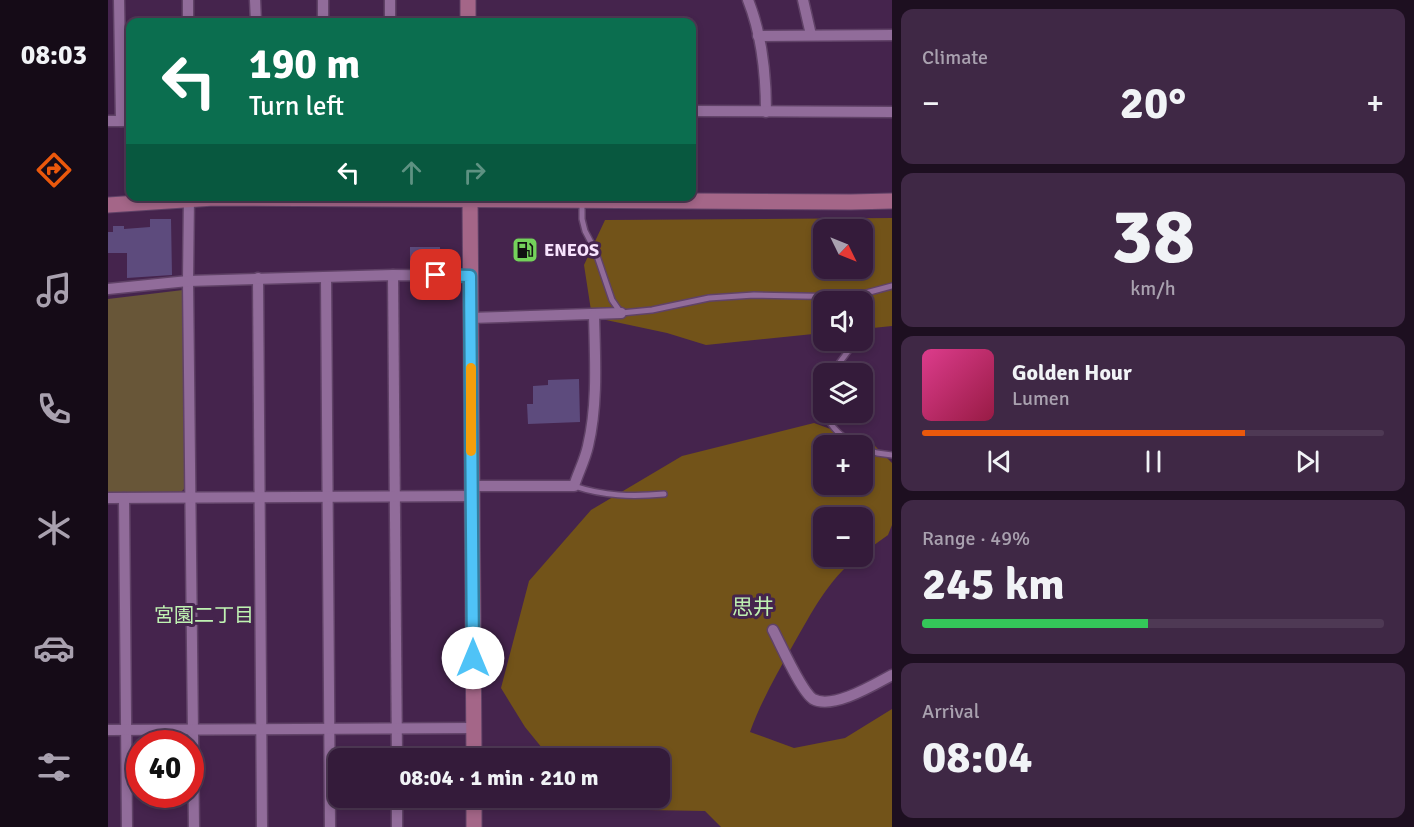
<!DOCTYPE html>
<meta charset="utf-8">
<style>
body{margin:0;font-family:Signika,"Noto Sans JP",sans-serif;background:#3f2845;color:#f1f3f6;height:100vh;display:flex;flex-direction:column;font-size:22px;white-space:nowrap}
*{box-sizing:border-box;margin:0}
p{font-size:20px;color:#a9a1af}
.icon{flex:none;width:33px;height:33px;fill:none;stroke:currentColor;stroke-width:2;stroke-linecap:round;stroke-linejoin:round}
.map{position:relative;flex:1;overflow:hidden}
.panel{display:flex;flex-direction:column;gap:9px;padding:9px;background:#1d0f20;width:522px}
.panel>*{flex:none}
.top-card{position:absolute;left:18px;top:18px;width:570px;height:183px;border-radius:12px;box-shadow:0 3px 9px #0003,0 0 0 2px #4e3954;background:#0b6e4f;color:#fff;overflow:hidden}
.needle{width:39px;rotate:133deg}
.buttons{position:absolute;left:705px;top:219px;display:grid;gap:12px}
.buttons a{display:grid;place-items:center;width:60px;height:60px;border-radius:12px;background:#341b3a;box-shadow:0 3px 9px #0003,0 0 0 2px #4e3954;font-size:30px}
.speed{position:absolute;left:18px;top:730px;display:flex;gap:12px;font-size:30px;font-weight:700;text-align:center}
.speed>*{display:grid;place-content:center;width:78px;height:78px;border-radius:50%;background:#341b3a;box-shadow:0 3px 9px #0003,0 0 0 2px #4e3954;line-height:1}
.speed .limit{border:9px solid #d22;background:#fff;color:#111}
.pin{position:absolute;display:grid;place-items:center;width:51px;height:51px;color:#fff;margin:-26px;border-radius:12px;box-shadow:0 3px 9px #0006}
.me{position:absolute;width:66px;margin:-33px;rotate:0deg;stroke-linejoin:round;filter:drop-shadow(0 0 4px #0008)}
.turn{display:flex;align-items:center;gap:21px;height:126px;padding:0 24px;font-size:27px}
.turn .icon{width:78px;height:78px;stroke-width:2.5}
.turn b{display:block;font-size:42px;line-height:51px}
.lanes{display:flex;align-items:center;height:57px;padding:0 24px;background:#0003;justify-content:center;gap:30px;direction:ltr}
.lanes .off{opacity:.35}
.big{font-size:45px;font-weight:800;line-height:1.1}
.panel .card{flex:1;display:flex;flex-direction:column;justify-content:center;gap:9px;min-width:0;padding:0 21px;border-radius:12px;background:#3f2845}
.panel .dial{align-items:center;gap:0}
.dial b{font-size:78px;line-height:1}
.song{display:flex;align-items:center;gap:18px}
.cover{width:72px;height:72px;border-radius:9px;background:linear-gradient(135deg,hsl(330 70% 55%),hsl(340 70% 35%))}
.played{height:6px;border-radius:3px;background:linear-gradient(90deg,#ea580c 70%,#4e3954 70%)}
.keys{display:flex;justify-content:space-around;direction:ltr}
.heat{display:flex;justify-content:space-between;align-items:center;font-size:33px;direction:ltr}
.charge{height:9px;border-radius:4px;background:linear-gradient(90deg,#34c759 49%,#4e3954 0)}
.trip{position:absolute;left:220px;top:748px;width:342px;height:60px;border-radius:12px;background:#341b3a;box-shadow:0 3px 9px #0003,0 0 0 2px #4e3954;font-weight:800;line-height:60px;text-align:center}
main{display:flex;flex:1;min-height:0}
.dock{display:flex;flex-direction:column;width:108px;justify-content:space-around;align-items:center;background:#150b17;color:#a9a1af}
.dock .icon{width:42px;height:42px}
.dock .selected{color:#ea580c}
.dock b{font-size:27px;color:#f1f3f6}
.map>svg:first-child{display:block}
.green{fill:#685638}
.forest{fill:#725319;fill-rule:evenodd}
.building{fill:#5d4b7d}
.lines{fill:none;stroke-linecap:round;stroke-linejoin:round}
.lane-casing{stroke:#604267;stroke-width:8}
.street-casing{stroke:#604267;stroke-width:13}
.secondary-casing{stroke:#604267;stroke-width:17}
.lane{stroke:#916c9a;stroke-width:5}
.street{stroke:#916c9a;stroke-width:10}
.secondary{stroke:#a46688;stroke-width:15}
.route-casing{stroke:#337fa1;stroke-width:15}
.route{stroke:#4fc3f7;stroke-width:10}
.slow{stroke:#f59e0b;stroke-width:10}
.labels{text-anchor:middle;stroke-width:6;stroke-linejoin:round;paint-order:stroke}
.poi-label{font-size:18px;font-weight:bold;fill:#f8e3fd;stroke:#45244d;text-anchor:start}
.neighbourhood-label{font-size:20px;fill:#bff2b2;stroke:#45244d}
.quarter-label{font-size:21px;fill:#bff2b2;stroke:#45244d}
</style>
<main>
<nav class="dock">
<b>08:03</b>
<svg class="icon selected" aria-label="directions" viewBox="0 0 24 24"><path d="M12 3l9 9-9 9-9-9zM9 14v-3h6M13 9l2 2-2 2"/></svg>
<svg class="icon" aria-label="music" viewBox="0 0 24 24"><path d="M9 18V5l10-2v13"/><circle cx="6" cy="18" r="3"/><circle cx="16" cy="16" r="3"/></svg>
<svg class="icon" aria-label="phone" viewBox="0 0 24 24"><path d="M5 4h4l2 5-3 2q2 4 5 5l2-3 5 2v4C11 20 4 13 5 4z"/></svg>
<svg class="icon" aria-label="climate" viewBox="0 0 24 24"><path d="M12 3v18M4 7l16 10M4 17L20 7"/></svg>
<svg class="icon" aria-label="car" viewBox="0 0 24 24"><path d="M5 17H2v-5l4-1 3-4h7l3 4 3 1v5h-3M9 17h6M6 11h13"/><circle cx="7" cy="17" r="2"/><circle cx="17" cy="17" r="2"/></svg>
<svg class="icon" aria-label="filters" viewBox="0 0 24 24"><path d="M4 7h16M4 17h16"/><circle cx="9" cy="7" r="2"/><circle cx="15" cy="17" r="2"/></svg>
</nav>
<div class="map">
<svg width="784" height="827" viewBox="0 0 784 827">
<rect width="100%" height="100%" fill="#45244d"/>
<polygon class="green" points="75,290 77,488 72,493 0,493 0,299"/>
<g class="forest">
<path d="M784,218V326L755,329L754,302H716L715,333L598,345L559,333L484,317L476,265L497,220ZM716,230H754V268H716Z"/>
<path d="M706,423L766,445L784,463V525L780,535L755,553L754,518H716V556L750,557C721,578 703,614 685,645C669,674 653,701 642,732L686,748L737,738L784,709V827H613L597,811L483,809L475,798H552V759H443L417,727L393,688L421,581L483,510L574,456ZM716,446H754V484H716Z"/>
</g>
<g class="building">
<polygon points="42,219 63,219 64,275 19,278 19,253 0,253 0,232 5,232 5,226 16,226 16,229 42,227"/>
<polygon points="302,247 332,247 333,268 302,268"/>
<polygon points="471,379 472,422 420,424 419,404 425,404 425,386 440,385 440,380"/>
</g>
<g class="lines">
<g class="lane-casing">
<g id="lane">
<polyline points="474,201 474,219 477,231 487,250 504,300 513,313 544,310 601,298 646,295 743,297 784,286"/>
<polyline points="723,374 741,350 742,340"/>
<path d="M717,412C723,429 735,438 750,446"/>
<polyline points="754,448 769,453 784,455"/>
<path d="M466,486C496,496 524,497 556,494"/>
</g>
</g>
<g class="street-casing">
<g id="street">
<polyline points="11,0 13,121"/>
<polyline points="80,0 80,22"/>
<polyline points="147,0 148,22"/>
<polyline points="215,0 215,22"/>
<polyline points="282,0 282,22"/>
<path d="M640,0C654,35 658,74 658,112"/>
<polyline points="695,0 703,35"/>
<polyline points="650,36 784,35"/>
<polyline points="584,111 784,112"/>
<polyline points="0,121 22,121"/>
<polyline points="81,196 80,281 86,827"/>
<polyline points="285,275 289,759"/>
<polyline points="150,278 154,827"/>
<polyline points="218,278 222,827"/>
<polyline points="0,289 80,281 285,275 362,276"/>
<polyline points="362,318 513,313"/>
<path d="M364,486H466C470,473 477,460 480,446C490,404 487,358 486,315"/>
<polyline points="0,498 364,496"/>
<polyline points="16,498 19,827"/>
<path d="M665,630C673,645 693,691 705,699C725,710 767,684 784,675"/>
<polyline points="0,730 365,728"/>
<polyline points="289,798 289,827"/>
</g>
</g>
<g class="secondary-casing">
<g id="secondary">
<polyline points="360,0 360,22"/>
<polyline points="362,196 366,759"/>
<polyline points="0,205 106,198 743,202 784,201"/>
<polyline points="366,798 366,827"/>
</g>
</g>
<use href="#lane" class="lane"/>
<use href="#street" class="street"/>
<use href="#secondary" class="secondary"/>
</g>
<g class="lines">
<g class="route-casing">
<polyline id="route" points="328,275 362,276 365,658"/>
</g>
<use href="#route" class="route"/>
<polyline class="slow" points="363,368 363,451"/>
</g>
<defs>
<g id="fuel-square" transform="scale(1.35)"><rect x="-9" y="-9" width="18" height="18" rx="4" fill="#74d25b" stroke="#45244d"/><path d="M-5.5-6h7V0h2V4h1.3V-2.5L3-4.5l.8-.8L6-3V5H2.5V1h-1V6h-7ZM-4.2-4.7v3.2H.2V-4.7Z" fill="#111"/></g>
</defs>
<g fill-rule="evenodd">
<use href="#fuel-square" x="417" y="250"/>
</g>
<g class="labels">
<g class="poi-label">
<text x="436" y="256">ENEOS</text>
</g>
<g class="neighbourhood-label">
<text x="96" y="622">宮園二丁目</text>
</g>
<g class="quarter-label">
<text x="645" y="614">思井</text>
</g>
</g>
</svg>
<div class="buttons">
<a><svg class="needle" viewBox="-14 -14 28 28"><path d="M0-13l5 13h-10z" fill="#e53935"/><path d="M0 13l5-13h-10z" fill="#a9a1af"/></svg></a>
<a><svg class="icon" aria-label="sound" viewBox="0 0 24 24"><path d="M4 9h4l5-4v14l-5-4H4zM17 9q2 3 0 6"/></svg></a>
<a><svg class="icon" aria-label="layers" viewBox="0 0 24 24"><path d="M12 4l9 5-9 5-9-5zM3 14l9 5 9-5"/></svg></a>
<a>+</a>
<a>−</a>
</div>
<div class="speed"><div class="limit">40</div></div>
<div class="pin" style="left:328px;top:275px;background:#d93025"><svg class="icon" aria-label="arrive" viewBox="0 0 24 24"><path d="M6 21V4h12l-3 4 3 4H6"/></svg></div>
<svg class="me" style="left:365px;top:658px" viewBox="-20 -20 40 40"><circle r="19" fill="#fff"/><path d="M0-13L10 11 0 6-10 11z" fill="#4fc3f7"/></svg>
<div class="trip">08:04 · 1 min · 210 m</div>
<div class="top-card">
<div class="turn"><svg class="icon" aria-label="left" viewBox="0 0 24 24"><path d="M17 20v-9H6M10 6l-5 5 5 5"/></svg><div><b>190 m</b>Turn left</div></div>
<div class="lanes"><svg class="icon" aria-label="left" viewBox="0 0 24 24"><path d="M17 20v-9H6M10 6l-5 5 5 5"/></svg><svg class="icon off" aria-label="ahead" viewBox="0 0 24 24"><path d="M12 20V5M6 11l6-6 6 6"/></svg><svg class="icon off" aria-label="right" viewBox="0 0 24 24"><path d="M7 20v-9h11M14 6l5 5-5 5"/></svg></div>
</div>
</div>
<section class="panel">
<div class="card"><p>Climate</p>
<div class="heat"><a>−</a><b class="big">20°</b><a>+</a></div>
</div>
<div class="card dial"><b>38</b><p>km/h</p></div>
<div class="card">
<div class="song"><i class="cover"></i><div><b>Golden Hour</b><p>Lumen</p></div></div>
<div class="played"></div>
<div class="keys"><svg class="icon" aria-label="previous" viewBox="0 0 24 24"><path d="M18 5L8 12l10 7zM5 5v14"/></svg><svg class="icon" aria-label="pause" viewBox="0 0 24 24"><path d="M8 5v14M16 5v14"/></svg><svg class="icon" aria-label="next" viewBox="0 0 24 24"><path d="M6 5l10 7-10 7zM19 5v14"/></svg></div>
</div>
<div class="card"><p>Range · 49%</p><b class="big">245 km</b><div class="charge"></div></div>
<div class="card"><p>Arrival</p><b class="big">08:04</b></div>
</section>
</main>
